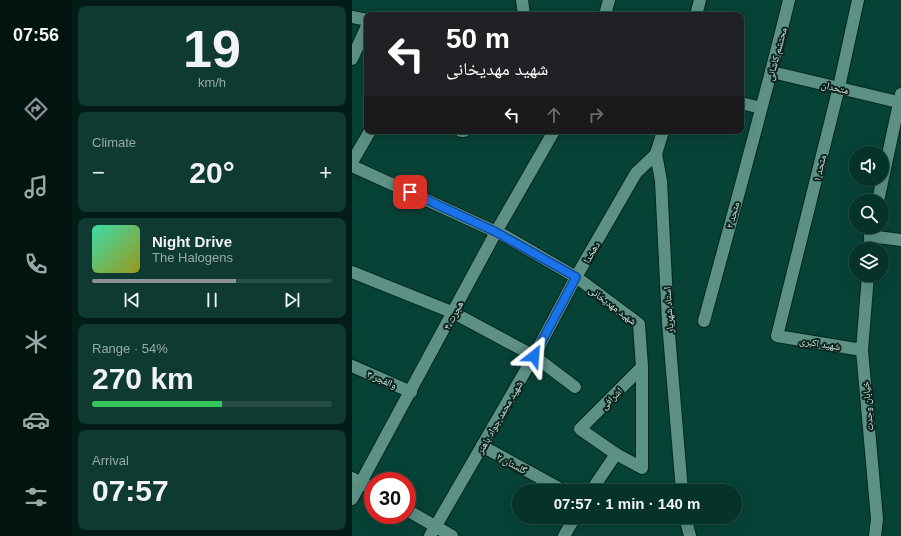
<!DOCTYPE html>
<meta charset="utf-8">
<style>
body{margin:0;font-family:Arial,"Noto Naskh Arabic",sans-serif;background:#0e3a31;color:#f1f3f6;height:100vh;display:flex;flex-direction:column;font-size:15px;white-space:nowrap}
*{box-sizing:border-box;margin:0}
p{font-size:13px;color:#97aaa8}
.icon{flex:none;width:22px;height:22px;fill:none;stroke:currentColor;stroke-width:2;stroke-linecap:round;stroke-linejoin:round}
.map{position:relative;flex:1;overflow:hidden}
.panel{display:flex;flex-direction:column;gap:6px;padding:6px;background:#031c17;width:280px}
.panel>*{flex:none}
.hud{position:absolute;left:12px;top:12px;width:380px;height:122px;border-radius:8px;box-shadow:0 4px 16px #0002,0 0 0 1px #264d46;background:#202124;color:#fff;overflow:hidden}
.fabs{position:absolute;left:497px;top:146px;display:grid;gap:8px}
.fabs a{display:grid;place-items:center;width:40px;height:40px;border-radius:50%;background:#053229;box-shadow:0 4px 16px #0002,0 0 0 1px #264d46;font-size:20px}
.speed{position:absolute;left:12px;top:472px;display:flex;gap:8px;font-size:20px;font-weight:700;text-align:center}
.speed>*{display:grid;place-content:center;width:52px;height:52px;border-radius:50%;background:#053229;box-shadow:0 4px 16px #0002,0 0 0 1px #264d46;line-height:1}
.speed .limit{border:6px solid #d22;background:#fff;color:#111}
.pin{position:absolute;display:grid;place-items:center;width:34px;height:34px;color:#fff;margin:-17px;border-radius:8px;box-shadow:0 2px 6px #0006}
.me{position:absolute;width:44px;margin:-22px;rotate:28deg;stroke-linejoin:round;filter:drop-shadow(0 0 3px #0008)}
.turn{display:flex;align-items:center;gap:14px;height:84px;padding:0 16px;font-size:18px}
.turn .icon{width:52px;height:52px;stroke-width:2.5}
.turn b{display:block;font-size:28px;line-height:34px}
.lanes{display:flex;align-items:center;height:38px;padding:0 16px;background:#0003;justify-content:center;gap:20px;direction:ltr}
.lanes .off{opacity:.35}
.big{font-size:30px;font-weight:600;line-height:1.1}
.panel .widget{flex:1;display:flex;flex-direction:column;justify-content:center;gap:6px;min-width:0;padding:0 14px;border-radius:8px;background:#0e3a31}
.panel .dial{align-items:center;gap:0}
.dial b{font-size:52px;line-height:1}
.song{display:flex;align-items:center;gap:12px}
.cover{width:48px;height:48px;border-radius:6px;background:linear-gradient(135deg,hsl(160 70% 55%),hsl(60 70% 35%))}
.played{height:4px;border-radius:2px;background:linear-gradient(90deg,#8c9099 60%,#264d46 60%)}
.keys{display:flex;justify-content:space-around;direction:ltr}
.heat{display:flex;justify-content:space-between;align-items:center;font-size:22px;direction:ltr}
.charge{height:6px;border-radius:3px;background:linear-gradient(90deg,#34c759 54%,#264d46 0)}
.trip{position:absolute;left:160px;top:484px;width:230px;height:40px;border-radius:20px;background:#053229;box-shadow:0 4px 16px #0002,0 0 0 1px #264d46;font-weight:600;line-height:40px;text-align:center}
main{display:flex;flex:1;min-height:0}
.tabs{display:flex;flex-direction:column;width:72px;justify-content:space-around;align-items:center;background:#021410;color:#97aaa8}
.tabs .icon{width:28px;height:28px}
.tabs .on{color:#8c9099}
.tabs b{font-size:18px;color:#f1f3f6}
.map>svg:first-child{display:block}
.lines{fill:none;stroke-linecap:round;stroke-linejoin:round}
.minor-casing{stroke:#00271f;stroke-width:14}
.tertiary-casing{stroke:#00271f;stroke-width:14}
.minor{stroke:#5c9184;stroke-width:12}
.tertiary{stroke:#5c9184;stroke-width:12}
.route-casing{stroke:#114b97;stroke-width:10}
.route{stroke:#1a73e8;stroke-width:7}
.labels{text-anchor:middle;stroke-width:4;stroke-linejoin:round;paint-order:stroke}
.street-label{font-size:10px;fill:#cce6df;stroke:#0e241f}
</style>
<main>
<nav class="tabs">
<b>07:56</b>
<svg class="icon on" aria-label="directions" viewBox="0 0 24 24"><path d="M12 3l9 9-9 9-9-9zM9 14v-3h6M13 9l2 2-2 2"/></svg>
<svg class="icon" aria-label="music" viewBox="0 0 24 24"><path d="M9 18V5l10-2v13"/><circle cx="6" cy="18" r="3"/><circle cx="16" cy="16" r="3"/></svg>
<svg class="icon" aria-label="phone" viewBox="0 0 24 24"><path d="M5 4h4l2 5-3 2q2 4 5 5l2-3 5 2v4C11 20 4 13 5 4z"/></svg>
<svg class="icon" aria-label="climate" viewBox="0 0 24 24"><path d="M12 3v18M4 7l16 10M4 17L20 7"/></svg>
<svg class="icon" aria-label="car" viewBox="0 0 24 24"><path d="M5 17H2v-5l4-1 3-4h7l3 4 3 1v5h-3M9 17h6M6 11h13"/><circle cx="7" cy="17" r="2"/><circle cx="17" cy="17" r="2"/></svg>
<svg class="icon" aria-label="filters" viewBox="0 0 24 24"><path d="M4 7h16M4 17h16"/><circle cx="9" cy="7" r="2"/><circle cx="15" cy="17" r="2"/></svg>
</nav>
<section class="panel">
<div class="widget dial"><b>19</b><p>km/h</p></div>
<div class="widget"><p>Climate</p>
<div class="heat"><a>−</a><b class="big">20°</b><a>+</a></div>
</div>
<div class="widget">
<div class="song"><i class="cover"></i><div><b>Night Drive</b><p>The Halogens</p></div></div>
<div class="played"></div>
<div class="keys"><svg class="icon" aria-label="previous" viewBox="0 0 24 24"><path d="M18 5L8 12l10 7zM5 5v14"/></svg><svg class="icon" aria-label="pause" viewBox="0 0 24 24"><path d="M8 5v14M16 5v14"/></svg><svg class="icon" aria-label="next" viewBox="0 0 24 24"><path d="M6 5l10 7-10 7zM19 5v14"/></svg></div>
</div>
<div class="widget"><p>Range · 54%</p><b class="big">270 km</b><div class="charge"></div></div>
<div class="widget"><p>Arrival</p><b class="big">07:57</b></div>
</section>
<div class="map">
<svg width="549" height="536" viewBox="0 0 549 536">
<rect width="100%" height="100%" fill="#074237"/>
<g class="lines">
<g class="minor-casing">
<g id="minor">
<polyline points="170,0 172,15"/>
<polyline points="506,0 487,87 425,336 510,350"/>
<polyline points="253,15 257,0"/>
<polyline points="344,15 348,0"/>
<polyline points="0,17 15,20"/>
<polyline points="0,59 15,26"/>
<polyline points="420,72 546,102"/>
<polyline points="389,103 409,108"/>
<polyline points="109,131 112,131"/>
<polyline points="311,131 304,154 309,181 316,322 330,491"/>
<polyline points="0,162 18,131"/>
<polyline points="0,166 153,236 224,277 287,324 290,367 290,468 264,454 228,429 290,367"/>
<polyline points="526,201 549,94"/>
<polyline points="518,236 549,240"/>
<polyline points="517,249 520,227"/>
<polyline points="0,272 102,313 182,356 223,387"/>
<polyline points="516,275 510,350 525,519 523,536"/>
<path d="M352,321C381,214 411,107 437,0"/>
<polyline points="0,366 59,392"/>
<polyline points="130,446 212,491"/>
<polyline points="0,478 21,489"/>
<polyline points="239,491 264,454"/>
<polyline points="55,510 100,536"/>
<polyline points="333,517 338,536"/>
<polyline points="78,536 182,356 224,277 284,173 304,154"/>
<polyline points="212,536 223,517"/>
</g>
</g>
<g class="tertiary-casing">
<polyline id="tertiary" points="0,499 144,232 202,131"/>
</g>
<use href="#minor" class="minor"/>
<use href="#tertiary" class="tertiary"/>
</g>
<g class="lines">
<g class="route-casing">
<polyline id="route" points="58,192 144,232 224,277 182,356"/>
</g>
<use href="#route" class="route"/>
</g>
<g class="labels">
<g class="street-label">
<text transform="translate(424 54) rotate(-75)" y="4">محتشم کاشانی</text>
<text transform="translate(483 87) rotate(13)" y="4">متحدان</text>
<text transform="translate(467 168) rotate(-76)" y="4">متحد ۱</text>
<text transform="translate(380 215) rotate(-75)" y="4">متحد ۲</text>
<text transform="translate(239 252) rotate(-60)" y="4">دهخدا</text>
<text transform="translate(261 305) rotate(37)" y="4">شهید مهدیخانی</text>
<text transform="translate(316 310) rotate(-94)" y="4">استاد شهریار</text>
<text transform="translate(101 315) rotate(-62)" y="4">هجرت ۴</text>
<text transform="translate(468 343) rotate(9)" y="4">شهید اکبری</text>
<text transform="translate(30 379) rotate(23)" y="4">والفجر ۳</text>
<text transform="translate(259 398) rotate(-45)" y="4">اشرافی</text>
<text transform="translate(515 406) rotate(-95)" y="4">خیابان وحدت</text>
<text transform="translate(147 417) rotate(-60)" y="4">شهید محمد جواد باهنر</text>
<text transform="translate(160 463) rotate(29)" y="4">گلستان ۲</text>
</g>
</g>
</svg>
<div class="fabs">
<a><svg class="icon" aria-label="sound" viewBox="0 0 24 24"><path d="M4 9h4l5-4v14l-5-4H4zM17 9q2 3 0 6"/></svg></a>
<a><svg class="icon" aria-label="search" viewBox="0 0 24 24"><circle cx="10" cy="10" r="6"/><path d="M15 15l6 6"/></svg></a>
<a><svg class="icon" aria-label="layers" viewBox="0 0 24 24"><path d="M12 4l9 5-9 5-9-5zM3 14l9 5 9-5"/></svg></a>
</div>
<div class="speed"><div class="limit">30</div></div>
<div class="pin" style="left:58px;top:192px;background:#d93025"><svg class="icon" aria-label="arrive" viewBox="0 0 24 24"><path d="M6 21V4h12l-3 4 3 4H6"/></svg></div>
<svg class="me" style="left:182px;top:356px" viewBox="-20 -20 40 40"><path d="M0-17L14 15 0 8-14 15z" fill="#1a73e8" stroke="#fff" stroke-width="4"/></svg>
<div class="trip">07:57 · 1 min · 140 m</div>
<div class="hud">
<div class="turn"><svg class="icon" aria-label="left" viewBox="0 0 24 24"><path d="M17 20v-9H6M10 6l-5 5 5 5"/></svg><div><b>50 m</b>شهید مهدیخانی</div></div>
<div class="lanes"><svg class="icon" aria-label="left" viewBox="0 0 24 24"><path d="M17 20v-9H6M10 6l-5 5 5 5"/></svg><svg class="icon off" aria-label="ahead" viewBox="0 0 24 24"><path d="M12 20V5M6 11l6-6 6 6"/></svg><svg class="icon off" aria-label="right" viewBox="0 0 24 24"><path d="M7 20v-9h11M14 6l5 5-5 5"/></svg></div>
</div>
</div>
</main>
